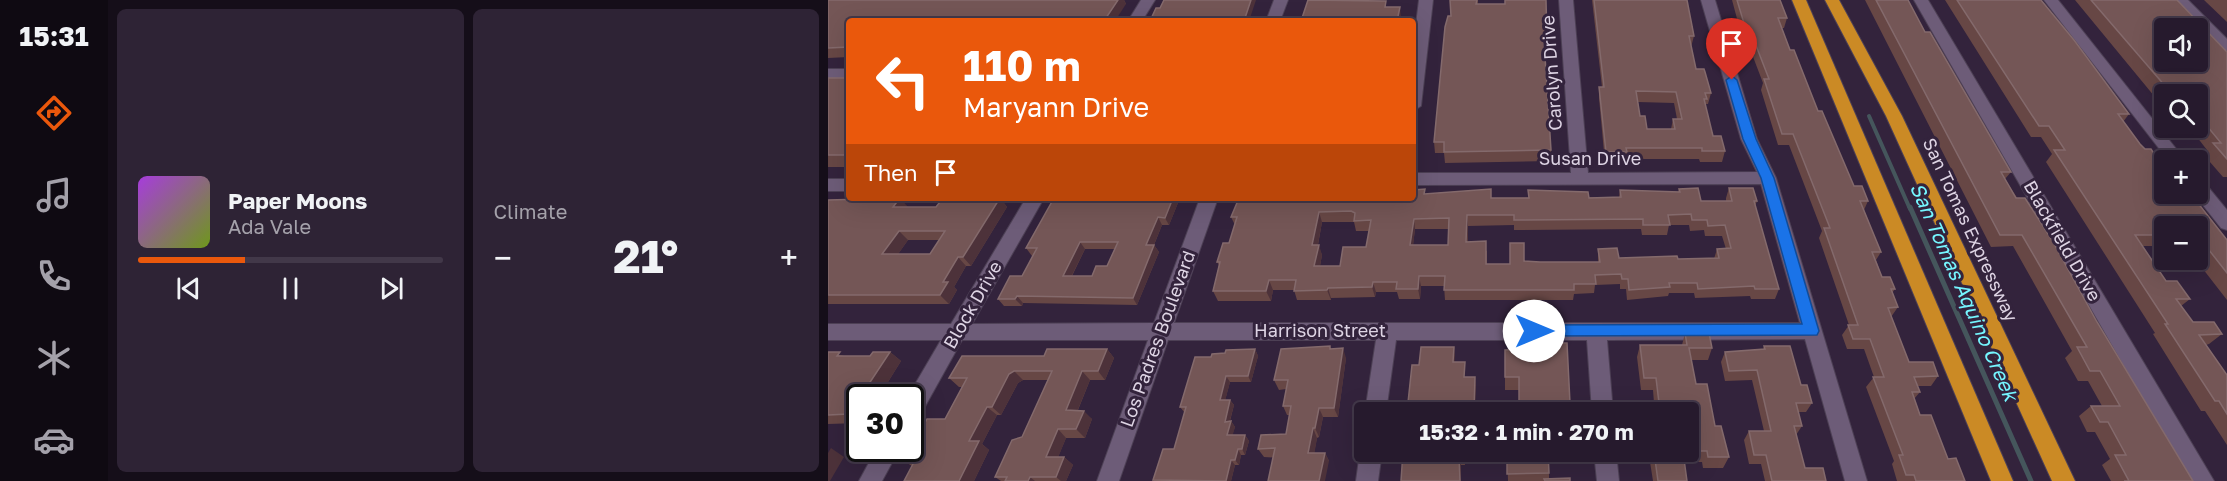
<!DOCTYPE html>
<meta charset="utf-8">
<style>
body{margin:0;font-family:"Golos Text",sans-serif;background:#2e2335;color:#f1f3f6;height:100vh;display:flex;flex-direction:column;font-size:22px;white-space:nowrap}
*{box-sizing:border-box;margin:0}
p{font-size:20px;color:#a4a1aa}
.icon{flex:none;width:33px;height:33px;fill:none;stroke:currentColor;stroke-width:2;stroke-linecap:round;stroke-linejoin:round}
.map{position:relative;flex:1;overflow:hidden}
.sheet{display:flex;flex-direction:column;gap:9px;padding:9px;background:#150e19;width:720px}
.sheet>*{flex:none}
.hud{position:absolute;left:18px;top:18px;width:570px;height:183px;border-radius:6px;box-shadow:0 6px 24px #0002,0 0 0 2px #423849;background:#ea580c;color:#fff;overflow:hidden}
.buttons{position:absolute;left:1326px;top:18px;display:grid;gap:12px}
.buttons a{display:grid;place-items:center;width:54px;height:54px;border-radius:6px;background:#261a2d;box-shadow:0 6px 24px #0002,0 0 0 2px #423849;font-size:30px}
.speed{position:absolute;left:18px;top:384px;display:flex;gap:12px;font-size:30px;font-weight:700;text-align:center}
.speed>*{display:grid;place-content:center;width:78px;height:78px;border-radius:50%;background:#261a2d;box-shadow:0 6px 24px #0002,0 0 0 2px #423849;line-height:1}
.speed .limit{border:3px solid #111;border-radius:9px;background:#fff;color:#111}
.pin{position:absolute;display:grid;place-items:center;width:51px;height:51px;color:#fff;margin:-62px -26px;border-radius:50% 50% 50% 0;rotate:-45deg;box-shadow:0 0 6px #0007}
.pin .icon{rotate:45deg}
.me{position:absolute;width:66px;margin:-33px;rotate:90deg;stroke-linejoin:round;filter:drop-shadow(0 0 4px #0008)}
.turn{display:flex;align-items:center;gap:21px;height:126px;padding:0 18px;font-size:27px}
.turn .icon{width:78px;height:78px;stroke-width:2.5}
.turn b{display:block;font-size:42px;line-height:51px}
.then{display:flex;align-items:center;height:57px;padding:0 18px;background:#0003;gap:12px;font-size:22px}
.big{font-size:45px;font-weight:700;line-height:1.1}
.sheet .tile{flex:1;display:flex;flex-direction:column;justify-content:center;gap:9px;min-width:0;padding:0 21px;border-radius:9px;background:#2e2335}
.song{display:flex;align-items:center;gap:18px}
.cover{width:72px;height:72px;border-radius:9px;background:linear-gradient(135deg,hsl(280 70% 55%),hsl(80 70% 35%))}
.played{height:6px;border-radius:3px;background:linear-gradient(90deg,#ea580c 35%,#423849 35%)}
.keys{display:flex;justify-content:space-around;direction:ltr}
.heat{display:flex;justify-content:space-between;align-items:center;font-size:33px;direction:ltr}
.sheet .tiles{flex:1;display:grid;gap:9px;grid-template-columns:repeat(2,1fr)}
.trip{position:absolute;left:526px;top:402px;width:345px;height:60px;border-radius:6px;background:#261a2d;box-shadow:0 6px 24px #0002,0 0 0 2px #423849;font-weight:700;line-height:60px;text-align:center}
main{display:flex;flex:1;min-height:0}
.tabs{display:flex;flex-direction:column;width:108px;justify-content:space-around;align-items:center;background:#0f0a12;color:#a4a1aa}
.tabs .icon{width:42px;height:42px}
.tabs .current{color:#ea580c}
.tabs b{font-size:27px;color:#f1f3f6}
.map>svg:first-child{display:block}
.lines{fill:none;stroke-linecap:round;stroke-linejoin:round}
.stream-far1{stroke:#45565c;stroke-width:4}
.stream{stroke:#45565c;stroke-width:5}
.minor-casing{stroke:#4d4055;stroke-width:2}
.highway-casing{stroke:#4d4055;stroke-width:2}
.minor{fill:#6d5c78;fill-rule:evenodd}
.highway{fill:#cb8a25;fill-rule:evenodd}
.wall{fill:#674745;fill-rule:evenodd}
.shaded-wall{fill:#4d323a}
.building{fill:#745656;stroke:#846a6c;stroke-width:1.5;fill-rule:evenodd}
.route{fill:#1a73e8;stroke:#114b97;stroke-width:1.5}
.labels{text-anchor:middle;stroke-width:6;stroke-linejoin:round;paint-order:stroke}
.street-label{font-size:18px;fill:#ded4e4;stroke:#33233c}
.water-label{font-size:20px;font-style:italic;fill:#75f6ff;stroke:#33233c}
</style>
<main>
<nav class="tabs">
<b>15:31</b>
<svg class="icon current" aria-label="directions" viewBox="0 0 24 24"><path d="M12 3l9 9-9 9-9-9zM9 14v-3h6M13 9l2 2-2 2"/></svg>
<svg class="icon" aria-label="music" viewBox="0 0 24 24"><path d="M9 18V5l10-2v13"/><circle cx="6" cy="18" r="3"/><circle cx="16" cy="16" r="3"/></svg>
<svg class="icon" aria-label="phone" viewBox="0 0 24 24"><path d="M5 4h4l2 5-3 2q2 4 5 5l2-3 5 2v4C11 20 4 13 5 4z"/></svg>
<svg class="icon" aria-label="climate" viewBox="0 0 24 24"><path d="M12 3v18M4 7l16 10M4 17L20 7"/></svg>
<svg class="icon" aria-label="car" viewBox="0 0 24 24"><path d="M5 17H2v-5l4-1 3-4h7l3 4 3 1v5h-3M9 17h6M6 11h13"/><circle cx="7" cy="17" r="2"/><circle cx="17" cy="17" r="2"/></svg>
</nav>
<section class="sheet">
<div class="tiles">
<div class="tile">
<div class="song"><i class="cover"></i><div><b>Paper Moons</b><p>Ada Vale</p></div></div>
<div class="played"></div>
<div class="keys"><svg class="icon" aria-label="previous" viewBox="0 0 24 24"><path d="M18 5L8 12l10 7zM5 5v14"/></svg><svg class="icon" aria-label="pause" viewBox="0 0 24 24"><path d="M8 5v14M16 5v14"/></svg><svg class="icon" aria-label="next" viewBox="0 0 24 24"><path d="M6 5l10 7-10 7zM19 5v14"/></svg></div>
</div>
<div class="tile"><p>Climate</p>
<div class="heat"><a>−</a><b class="big">21°</b><a>+</a></div>
</div>
</div>
</section>
<div class="map">
<svg width="1399" height="481" viewBox="0 0 1399 481">
<rect width="100%" height="100%" fill="#33233c"/>
<g class="lines">
<polyline class="stream-far1" points="1041,116 1082,209"/>
<polyline class="stream" points="1082,207 1203,481"/>
<g class="minor-casing">
<g id="minor">
<polygon points="313,0 327,0 314,21 300,21"/>
<polygon points="446,0 460,0 452,21 438,21"/>
<polygon points="591,0 605,0 593,106 585,111 585,48"/>
<polygon points="731,0 745,0 760,173 929,172 913,139 873,0 887,0 929,139 948,178 1039,481 1017,481 977,339 779,340 785,412 764,412 759,340 568,340 558,412 537,412 548,340 340,340 291,481 269,481 320,340 134,340 90,419 82,422 82,398 79,398 113,340 0,340 0,324 123,324 198,198 216,198 144,324 326,323 372,198 390,198 346,323 972,323 933,184 585,185 585,173 743,173"/>
<polygon points="1086,0 1100,0 1386,481 1362,481"/>
<polygon points="1216,0 1230,0 1357,160 1340,160"/>
<polygon points="1346,0 1360,0 1399,39 1399,51 1394,50"/>
<rect x="0" y="69" width="21" height="10"/>
<rect x="0" y="179" width="21" height="12"/>
<polygon points="1370,180 1376,182 1399,210 1399,230 1393,228 1366,194 1370,194"/>
<polygon points="537,444 537,452 554,452 550,481 528,481 532,452"/>
<polygon points="49,448 72,448 54,481 31,481"/>
<polygon points="766,452 788,452 791,481 769,481"/>
</g>
</g>
<g class="highway-casing">
<g id="highway">
<polygon points="964,0 978,0 1185,481 1163,481"/>
<polygon points="997,0 1011,0 1074,116 1247,481 1224,481 1058,116"/>
</g>
</g>
<use href="#minor" class="minor"/>
<use href="#highway" class="highway"/>
</g>
<g class="wall">
<polygon points="0,0 296,0 298,4 21,21 21,57 0,58"/>
<polygon points="622,0 650,0 650,4 719,39 719,50 717,52 723,150 722,161 617,163 616,153 607,153 606,142 623,16"/>
<path d="M764,0H859L866,36L863,47L868,69L883,93L880,104H878L877,105L885,136L897,151L894,162H872L871,159H798L797,163H777L771,98V87H774ZM810,102L846,103L849,119H845L843,129H819L812,116Z"/>
<polygon points="904,0 952,0 959,18 956,28 954,28 962,50 990,111 1026,186 1040,201 1036,210 1053,252 1048,260 1054,277 1067,289 1064,293 1070,307 1063,317 1081,362 1110,376 1103,386 1089,386 1092,392 1086,399 1092,415 1120,459 1136,481 1069,481 1064,464 1066,461 1038,387 1046,377 1036,349 1019,349 1014,335 1021,325 991,238 994,231 961,145 950,145 933,90 935,83 919,41 915,41"/>
<polygon points="1037,0 1080,0 1097,32 1183,172 1177,179 1269,322 1365,481 1283,481 1274,465 1282,459 1267,432 1259,432 1251,416 1263,406 1274,406 1260,381 1250,381 1237,358 1244,351 1185,246 1163,247"/>
<polygon points="1117,0 1213,0 1301,114 1295,122 1312,144 1356,199 1399,240 1399,300 1368,260 1370,260 1370,226 1336,226 1336,246 1314,246 1338,281 1362,299 1353,306 1365,322 1394,334 1381,344 1378,345 1399,375 1399,445 1377,411 1373,411 1325,334 1327,333 1218,162 1224,154 1213,137 1203,137"/>
<polygon points="1247,0 1349,0 1399,52 1399,177 1395,177 1375,154 1379,150 1362,128 1370,128 1370,94 1336,94 1336,108"/>
<polygon points="1376,0 1399,0 1399,22"/>
<rect x="0" y="78" width="21" height="89"/>
<path d="M901,188L929,201L927,206L951,289L947,299H923L922,296L867,298L866,293H841L840,296L799,300L798,289H792V284L767,285L766,293L746,294L745,300H617L616,286H593L592,299H571L569,292H548L547,297L503,298V300H469L466,290H445L443,301H390L385,291L391,265L389,262L401,243L407,225L403,217L585,198L598,194L664,198L791,197L792,190L850,192L851,189L873,201H898V198ZM494,222H526L528,231H541L538,247L512,266H492L494,255L490,245ZM686,225V230L813,229L814,235H839L841,225H861L862,231L876,230L877,236H894L898,249H889L886,259H850L791,258L770,249V262H712L696,261L682,264H659V251L640,242V226ZM587,229H621L620,245H585Z"/>
<path d="M172,198L179,207L143,266H138L126,287L129,290L121,304H0V200L80,207H108ZM80,240H111L102,254H70Z"/>
<path d="M352,198L341,225H334L326,245L331,252L309,305L195,303L194,306H176L170,299L194,276L205,256H204L198,248ZM257,249H287L279,266L264,276H244Z"/>
<polygon points="857,333 884,348 880,360 863,360 868,384 901,457 895,468 875,468 874,462 856,462 859,481 825,481 822,462 816,462 815,452 861,452 861,412 813,412 815,403 826,403 825,390 813,390 809,357 812,345 854,345"/>
<polygon points="936,346 973,385 984,403 978,412 970,412 974,426 968,435 977,468 998,481 937,481 933,464 921,464 916,440 921,431 936,431 924,380 897,381 893,362 897,352 935,349"/>
<polygon points="279,349 286,358 277,380 262,380 250,410 264,419 257,438 238,438 230,457 236,457 245,465 238,481 173,481 167,477 194,437 220,380 195,380 190,383 173,415 169,415 154,444 161,450 146,481 76,481 84,466 76,461 117,419 134,387 131,387 121,378 216,356"/>
<polygon points="427,349 430,356 423,382 402,382 397,400 402,400 406,405 402,421 403,421 407,427 404,435 417,435 421,441 417,455 413,455 411,465 407,465 403,481 326,481 325,480 346,449 357,413 352,407 383,357"/>
<polygon points="503,349 518,358 510,417 495,417 491,437 489,438 486,453 497,453 501,461 436,457 430,449 458,434 462,415 459,415 455,406 458,389 451,390 446,380"/>
<polygon points="677,350 742,403 741,412 691,412 691,390 677,390"/>
<polygon points="0,352 16,356 42,356 62,352 73,361 50,398 32,398 32,423 0,424"/>
<polygon points="592,452 638,452 637,465 633,465"/>
<polygon points="679,452 741,452 740,460 721,460 721,479 742,481 680,481"/>
</g>
<g class="shaded-wall">
<polygon points="290,0 296,0 298,4 287,21 276,21"/>
<polygon points="423,0 428,0 421,21 416,21"/>
<polygon points="572,7 573,18 573,21 569,21"/>
<polygon points="719,39 719,50 716,52 716,41"/>
<polygon points="72,198 80,207 74,217 65,207"/>
<polygon points="172,198 179,207 143,266 135,257"/>
<polygon points="345,198 352,198 341,225 337,218"/>
<polygon points="491,212 494,222 488,255 484,245"/>
<polygon points="639,215 640,226 639,252 638,242"/>
<polygon points="330,217 334,225 323,252 318,245"/>
<polygon points="586,219 587,229 584,255 582,245"/>
<polygon points="71,231 80,240 64,263 54,254"/>
<polygon points="252,242 257,249 240,283 235,276"/>
<polygon points="326,245 331,252 309,305 305,298"/>
<polygon points="491,245 494,255 490,276 486,266"/>
<polygon points="130,257 138,266 126,287 129,290 121,304 112,295 115,282"/>
<polygon points="591,276 593,286 592,299 590,289"/>
<polygon points="441,280 445,290 443,301 438,291"/>
<polygon points="545,282 548,292 547,297 544,287"/>
<polygon points="500,288 503,298 503,300 499,290"/>
<polygon points="189,296 195,303 194,306 187,299"/>
<polygon points="626,347 627,356 626,371 625,362"/>
<polygon points="515,348 518,358 510,417 506,408"/>
<polygon points="279,349 286,358 277,380 270,371"/>
<polygon points="427,349 430,356 423,382 420,376"/>
<polygon points="62,352 73,361 50,398 32,398"/>
<polygon points="186,371 195,380 190,383 173,415 164,407 181,374"/>
<polygon points="254,371 262,380 246,419 238,410"/>
<polygon points="398,376 402,382 396,405 392,400"/>
<polygon points="647,377 648,386 647,412 646,412"/>
<polygon points="32,398 32,421 21,414"/>
<polygon points="402,400 406,405 400,427 397,422"/>
<polygon points="159,407 169,415 154,444 161,450 146,481 131,481 141,441"/>
<polygon points="491,408 495,417 491,437 487,428"/>
<polygon points="256,411 264,419 257,438 248,429"/>
<polygon points="403,421 407,427 403,441 399,435"/>
<polygon points="485,428 489,438 485,462 480,453"/>
<polygon points="230,429 238,438 227,465 218,457"/>
<polygon points="417,435 421,441 417,455 414,449"/>
<polygon points="3,448 16,457 2,481 0,481 0,453"/>
<polygon points="410,449 413,455 411,465 407,460"/>
<polygon points="636,452 638,452 637,465 636,456"/>
<polygon points="497,453 501,461 497,481 491,481"/>
<polygon points="631,456 633,465 633,481 632,481"/>
<polygon points="236,457 245,465 238,481 233,481 228,477"/>
<polygon points="403,460 407,465 403,481 398,481"/>
<polygon points="202,477 207,481 200,481"/>
</g>
<g class="building">
<polygon points="0,0 290,0 276,21 21,21 21,47 0,48"/>
<polygon points="336,0 423,0 416,21 322,21 328,8 332,8"/>
<polygon points="480,0 558,1 557,7 572,7 569,21 473,21"/>
<polygon points="622,0 649,0 648,4 677,4 677,0 718,0 719,39 716,41 723,150 616,152 616,142 606,142 617,27 620,16 623,16"/>
<path d="M766,0H859L866,36H861L868,69H876L877,72L883,93H877L879,99H876L885,136H893L897,151H874V148H798L799,152H778L771,87H776ZM808,91L848,92L854,119H845L847,129H819L817,116H812Z"/>
<polygon points="909,0 952,0 959,18 950,18 962,50 966,50 990,111 994,111 1026,186 1034,186 1040,201 1032,201 1053,252 1044,252 1054,277 1062,277 1067,289 1063,289 1070,307 1060,308 1081,362 1105,362 1110,376 1086,377 1092,392 1084,392 1092,415 1103,415 1120,459 1128,458 1137,481 1088,481 1086,475 1078,475 1071,455 1075,455 1045,377 1056,377 1042,339 1025,339 1020,325 1030,325 996,228 1002,228 965,134 954,134 936,79 941,79 922,30 918,30"/>
<polygon points="1048,0 1080,0 1097,32 1102,32 1183,172 1173,172 1188,198 1197,198 1224,240 1269,322 1365,481 1296,481 1301,481 1287,455 1298,455 1280,422 1272,422 1263,406 1292,406 1272,371 1262,371 1249,347 1259,347 1194,235 1172,235"/>
<polygon points="1129,0 1213,0 1246,40 1301,114 1290,114 1312,144 1317,149 1323,149 1336,169 1336,194 1353,194 1356,199 1366,198 1399,240 1399,273 1370,236 1370,226 1336,226 1336,235 1307,235 1338,281 1349,281 1362,299 1348,299 1365,322 1386,322 1394,334 1371,335 1399,375 1399,414 1391,401 1387,401 1337,324 1340,324 1226,150 1237,150 1221,126 1211,126"/>
<path d="M1263,0H1349L1399,52V159L1385,143H1393L1370,115V94H1344ZM1336,28H1370V62H1336Z"/>
<rect x="0" y="78" width="21" height="77"/>
<path d="M870,188L873,201H904L901,188H925L929,201H926L951,289H927L926,286L870,289L869,283H841L842,287L801,290L800,279H794L793,274L767,275L768,284H746V290H616L617,276H591L590,289H568L569,282H545L544,287L500,288L499,290L466,291L468,280H441L438,291H385L392,262H389L395,243H401L409,217H403L411,198H585V190L597,189L596,194L663,189V198H701L700,190L760,192L761,198L793,197L792,190L852,192L851,189ZM523,211L527,213L526,221L543,220L538,247H515L512,266H486L491,245H484L491,212ZM863,214L864,220H879L880,226L897,225L903,248L889,249L891,258L850,259L849,256L791,258L789,248L770,249L772,262H712L696,261V243H682V264H658V241L638,242L639,215H686V220L815,219V225H842L840,215ZM621,218L620,245H582L586,219Z"/>
<path d="M72,198L65,207H108L115,198H172L135,257H130L115,282H120L112,295H0V200ZM71,231H117L102,254H54Z"/>
<path d="M226,198H345L337,218L330,217L318,245H326L305,298L189,296L187,299H170L182,276H194L209,248H198ZM252,242H290L279,266H268L264,276H235Z"/>
<polygon points="857,333 881,333 884,348 861,348 868,384 879,384 887,426 893,426 901,457 880,457 879,451 861,451 861,412 816,412 815,403 831,403 828,378 816,378 812,345 859,345"/>
<polygon points="717,343 739,343 742,403 726,404 727,412 691,412 691,377 677,377 677,350 710,349 709,346 717,346"/>
<polygon points="502,346 502,349 515,348 506,408 491,408 487,428 485,428 480,453 497,453 491,481 440,481 447,448 430,449 433,435 458,434 463,406 455,406 460,380 446,380 453,349"/>
<polygon points="936,346 962,346 973,385 979,385 984,403 968,403 974,426 966,426 977,468 995,468 998,481 944,481 938,455 926,455 921,431 943,431 929,370 901,371 897,352 937,349"/>
<polygon points="593,347 626,347 625,362 637,362 636,377 647,377 646,412 579,412 584,365 591,365"/>
<polygon points="219,349 279,349 270,371 254,371 238,410 256,411 248,429 230,429 218,457 236,457 228,477 202,477 200,481 177,481 179,477 167,477 184,440 194,437 224,371 186,371 181,374 164,407 159,407 141,441 151,441 131,481 76,481 86,462 76,461 99,419 117,419 139,378 121,378 134,356 216,356"/>
<polygon points="427,349 420,376 398,376 392,400 402,400 397,422 403,421 399,435 417,435 414,449 410,449 407,460 403,460 398,481 325,480 335,449 346,449 358,407 352,407 367,357 383,357 384,354 397,353 398,350"/>
<polygon points="0,352 12,352 9,356 42,356 45,352 62,352 21,414 0,415"/>
<polygon points="575,452 636,452 636,456 631,456 632,481 573,481"/>
<polygon points="679,452 720,452 721,473 679,474"/>
<polygon points="826,452 855,452 859,481 830,481"/>
<polygon points="742,478 742,481 717,481 716,479"/>
</g>
<polygon class="route" points="904,76 909,80 928,139 946,178 991,331 989,335 701,336 699,331 706,325 974,324 933,178 915,139 898,80"/>
<g class="labels">
<g class="street-label">
<text transform="translate(724 73) rotate(-94)" y="6">Carolyn Drive</text>
<text x="762" y="165">Susan Drive</text>
<text transform="translate(1142 230) rotate(65)" y="6">San Tomas Expressway</text>
<text transform="translate(1234 241) rotate(60)" y="6">Blackfield Drive</text>
<text transform="translate(145 305) rotate(-60)" y="6">Block Drive</text>
<text x="492" y="337">Harrison Street</text>
<text transform="translate(330 339) rotate(-70)" y="6">Los Padres Boulevard</text>
</g>
<g class="water-label">
<text transform="translate(1136 292) rotate(66)" y="7">San Tomas Aquino Creek</text>
</g>
</g>
</svg>
<div class="buttons">
<a><svg class="icon" aria-label="sound" viewBox="0 0 24 24"><path d="M4 9h4l5-4v14l-5-4H4zM17 9q2 3 0 6"/></svg></a>
<a><svg class="icon" aria-label="search" viewBox="0 0 24 24"><circle cx="10" cy="10" r="6"/><path d="M15 15l6 6"/></svg></a>
<a>+</a>
<a>−</a>
</div>
<div class="speed"><div class="limit">30</div></div>
<div class="pin" style="left:904px;top:80px;background:#d93025"><svg class="icon" aria-label="arrive" viewBox="0 0 24 24"><path d="M6 21V4h12l-3 4 3 4H6"/></svg></div>
<svg class="me" style="left:706px;top:331px" viewBox="-20 -20 40 40"><circle r="19" fill="#fff"/><path d="M0-13L10 11 0 6-10 11z" fill="#1a73e8"/></svg>
<div class="trip">15:32 · 1 min · 270 m</div>
<div class="hud">
<div class="turn"><svg class="icon" aria-label="left" viewBox="0 0 24 24"><path d="M17 20v-9H6M10 6l-5 5 5 5"/></svg><div><b>110 m</b>Maryann Drive</div></div>
<div class="then">Then<svg class="icon" aria-label="arrive" viewBox="0 0 24 24"><path d="M6 21V4h12l-3 4 3 4H6"/></svg></div>
</div>
</div>
</main>
